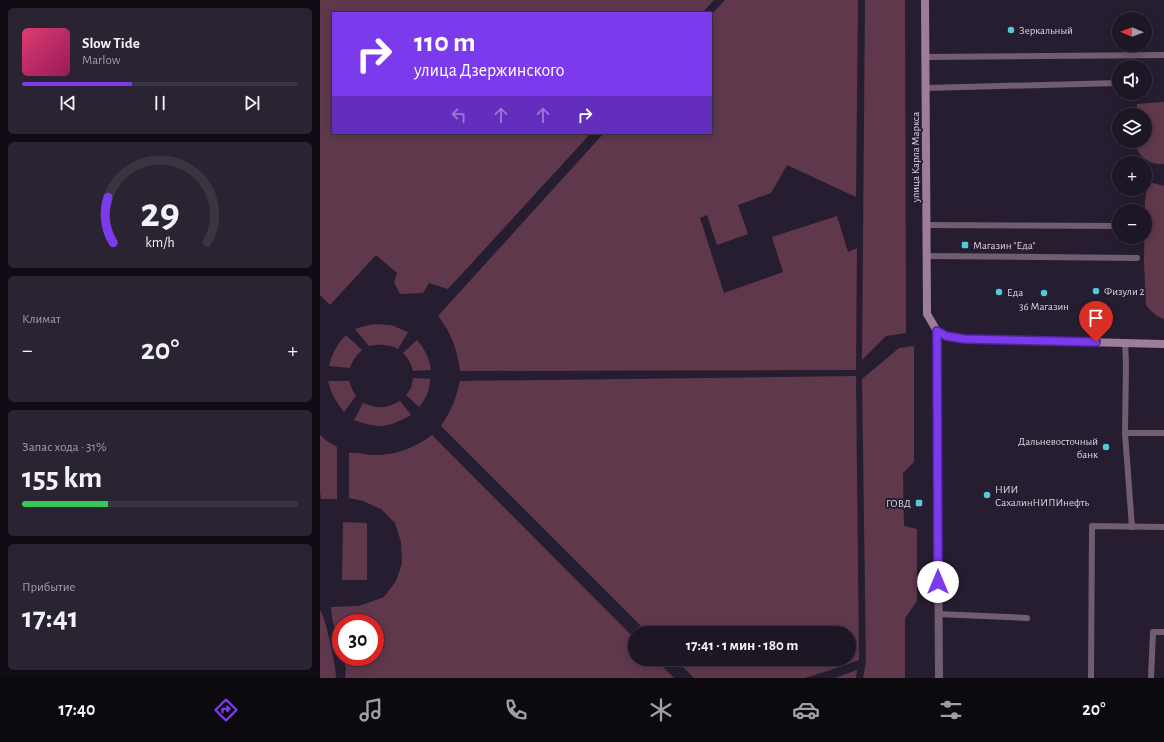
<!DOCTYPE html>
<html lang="ru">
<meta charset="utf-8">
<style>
body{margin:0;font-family:"Alegreya Sans",sans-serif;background:#2a2332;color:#f1f3f6;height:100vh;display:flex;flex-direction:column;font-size:15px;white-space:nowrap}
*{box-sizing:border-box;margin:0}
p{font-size:13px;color:#a09fa7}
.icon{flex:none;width:22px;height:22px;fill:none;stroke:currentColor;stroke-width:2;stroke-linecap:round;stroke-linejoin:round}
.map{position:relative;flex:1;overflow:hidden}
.side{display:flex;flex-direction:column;gap:8px;padding:8px;background:#100c14;width:320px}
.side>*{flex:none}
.hud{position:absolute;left:12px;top:12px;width:380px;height:122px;border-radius:0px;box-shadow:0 2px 10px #0003,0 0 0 1px #3b3542;background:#7c3aed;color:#fff;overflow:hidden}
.needle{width:26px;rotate:271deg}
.controls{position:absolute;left:792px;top:12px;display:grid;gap:8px}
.controls a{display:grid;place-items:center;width:40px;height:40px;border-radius:50%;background:#1d1625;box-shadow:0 2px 10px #0003,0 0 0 1px #3b3542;font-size:20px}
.speed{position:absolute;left:12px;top:614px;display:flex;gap:8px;font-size:20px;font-weight:700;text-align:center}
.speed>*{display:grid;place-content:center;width:52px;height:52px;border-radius:50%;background:#1d1625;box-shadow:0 2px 10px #0003,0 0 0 1px #3b3542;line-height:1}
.speed .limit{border:6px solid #d22;background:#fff;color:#111}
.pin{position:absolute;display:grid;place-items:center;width:34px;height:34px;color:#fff;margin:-41px -17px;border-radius:50% 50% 50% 0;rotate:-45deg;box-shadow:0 0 4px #0007}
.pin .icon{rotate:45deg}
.me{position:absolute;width:44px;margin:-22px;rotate:0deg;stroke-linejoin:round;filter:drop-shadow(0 0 3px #0008)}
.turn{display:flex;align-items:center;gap:14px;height:84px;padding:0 16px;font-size:18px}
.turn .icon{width:52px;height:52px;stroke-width:2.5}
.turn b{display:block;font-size:28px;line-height:34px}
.lanes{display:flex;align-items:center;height:38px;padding:0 16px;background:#0003;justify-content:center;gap:20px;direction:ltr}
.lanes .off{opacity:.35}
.big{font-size:30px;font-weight:700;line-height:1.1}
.side .card{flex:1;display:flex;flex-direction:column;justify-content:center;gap:6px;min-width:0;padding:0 14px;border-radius:6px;background:#2a2332}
.side .dial{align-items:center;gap:0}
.dial svg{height:104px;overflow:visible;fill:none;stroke:#3b3542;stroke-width:7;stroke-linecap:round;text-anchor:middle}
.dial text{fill:#f1f3f6;stroke:none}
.song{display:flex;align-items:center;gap:12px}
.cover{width:48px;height:48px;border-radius:6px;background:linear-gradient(135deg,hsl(340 70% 55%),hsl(330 70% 35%))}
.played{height:4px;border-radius:2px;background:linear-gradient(90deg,#7c3aed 40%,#3b3542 40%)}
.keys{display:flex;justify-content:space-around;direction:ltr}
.heat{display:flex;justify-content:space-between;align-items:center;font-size:22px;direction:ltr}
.charge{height:6px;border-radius:3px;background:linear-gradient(90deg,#34c759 31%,#3b3542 0)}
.trip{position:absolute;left:308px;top:626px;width:228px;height:40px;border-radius:20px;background:#1d1625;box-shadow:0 2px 10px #0003,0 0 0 1px #3b3542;font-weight:700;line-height:40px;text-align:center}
.menu{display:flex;height:64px;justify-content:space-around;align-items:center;background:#0c090f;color:#a09fa7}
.menu .icon{width:28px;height:28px}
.menu .selected{color:#7c3aed}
.menu b{font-size:18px;color:#f1f3f6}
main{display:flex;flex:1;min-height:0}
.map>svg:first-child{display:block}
.green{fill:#5f384c}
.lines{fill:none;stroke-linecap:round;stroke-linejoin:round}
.lane{stroke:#705d6f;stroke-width:6}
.street{stroke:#705d6f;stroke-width:8}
.secondary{stroke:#9c7e9b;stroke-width:8}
.route-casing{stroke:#51269a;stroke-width:10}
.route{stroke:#7c3aed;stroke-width:7}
.poi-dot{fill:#52cbd7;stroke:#271d31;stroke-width:1.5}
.labels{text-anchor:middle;stroke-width:4;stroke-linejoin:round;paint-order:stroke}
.poi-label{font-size:11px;fill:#d9d2e0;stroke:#271d31;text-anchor:start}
.street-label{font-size:11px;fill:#d9d2e0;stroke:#271d31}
</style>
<main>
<section class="side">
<div class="card">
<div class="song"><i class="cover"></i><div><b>Slow Tide</b><p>Marlow</p></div></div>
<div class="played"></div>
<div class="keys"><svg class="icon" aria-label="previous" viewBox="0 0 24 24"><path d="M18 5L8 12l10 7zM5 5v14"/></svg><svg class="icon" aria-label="pause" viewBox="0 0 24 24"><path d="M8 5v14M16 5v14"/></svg><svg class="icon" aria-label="next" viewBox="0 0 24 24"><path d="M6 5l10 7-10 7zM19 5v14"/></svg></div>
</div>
<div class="card dial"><svg viewBox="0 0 100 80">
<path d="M14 69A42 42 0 1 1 86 69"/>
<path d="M14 69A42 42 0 0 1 10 34" stroke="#7c3aed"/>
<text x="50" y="56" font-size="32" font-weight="700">29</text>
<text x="50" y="72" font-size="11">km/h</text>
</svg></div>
<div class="card"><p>Климат</p>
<div class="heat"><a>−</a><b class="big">20°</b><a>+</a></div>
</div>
<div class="card"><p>Запас хода · 31%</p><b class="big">155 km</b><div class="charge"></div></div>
<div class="card"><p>Прибытие</p><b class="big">17:41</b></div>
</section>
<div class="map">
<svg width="844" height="678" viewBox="0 0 844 678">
<rect width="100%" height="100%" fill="#271d31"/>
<g class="green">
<polygon points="0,0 394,0 382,13 13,13 13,133 271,133 128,289 109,283 103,293 80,294 74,282 77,273 56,255 10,305 0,295"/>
<path d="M405,0H538L536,197L467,165L451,193L418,205L428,234L397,245L387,215L380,218L404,293L463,272L452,237L517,216L528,252L537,248L536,370L140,371C137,349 132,334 118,316L284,133H391V15Z"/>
<polygon points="545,0 585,0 586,333 566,336 542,360"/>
<path d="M844,102V164C829,165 817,156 815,141H825V115H816L817,104Z"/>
<path d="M833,183L844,186V319C836,317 831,311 826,305L824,263L825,202L826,193L829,184Z"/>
<path d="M54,324L71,325L88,332L78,349C68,344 60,344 49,346L35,329L41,327Z"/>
<path d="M26,335L42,350C36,356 32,361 30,368L9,366C12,354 17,344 26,335Z"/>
<path d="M97,340C105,349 109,358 111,370L93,371C91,364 89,359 83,353Z"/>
<polygon points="594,346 594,462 583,473 584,526 597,529 597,601 585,618 585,678 543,678 546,662 542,379 579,348"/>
<path d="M536,376L539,660L520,667L485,678H374L355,659H529V633H328L121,426C131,411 136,399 140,381Z"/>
<path d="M93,378L110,379C110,390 106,399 99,407L86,395L91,388Z"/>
<path d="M8,381H29L32,389L36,396L24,412C16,402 11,393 8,381Z"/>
<path d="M80,401L91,415C68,428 58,429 34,420L43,403C58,409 66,409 80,401Z"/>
<polygon points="0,435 8,442 17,447 17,499 1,499 0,492"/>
<path d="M112,435L315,639V659H335L354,678H25L26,669L23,657H55V623H21V651L12,618L11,607L39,606L64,597L76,581L82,563L81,542L75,523L61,509L43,501L29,498V453C36,452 43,454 50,455C74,456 93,449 112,435Z"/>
<polygon points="23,522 47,523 47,580 22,580"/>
<path d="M0,610C6,618 16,667 16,678H0Z"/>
<polygon points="537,670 536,678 515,678"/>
</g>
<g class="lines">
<g class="lane">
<polyline points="605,57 844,55"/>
<polyline points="606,88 799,83"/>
<polyline points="606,225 799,226"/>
<polyline points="607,256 817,258"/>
<polyline points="805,433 806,365 805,342"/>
<polyline points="812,527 805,433 844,433"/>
<polyline points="618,614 707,618"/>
<polyline points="771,678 772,526 844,527"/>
<polyline points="831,678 833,632 844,632"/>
</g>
<polyline class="street" points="617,331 619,678"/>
<polyline class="secondary" points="605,0 607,314 617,331 626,336 644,339 844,344"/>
</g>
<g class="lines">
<g class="route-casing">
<polyline id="route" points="618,582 617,331 626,336 644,339 776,342"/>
</g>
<use href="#route" class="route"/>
</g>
<g class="poi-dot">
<circle cx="691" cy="30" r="4"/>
<rect x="641" y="241" width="8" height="8" rx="2"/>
<circle cx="776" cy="291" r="4"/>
<circle cx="679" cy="292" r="4"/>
<circle cx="724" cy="293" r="4"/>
<circle cx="786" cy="447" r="4"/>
<circle cx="667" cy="495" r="4"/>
<rect x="595" y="499" width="8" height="8" rx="2"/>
</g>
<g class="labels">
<g class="poi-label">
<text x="699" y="34">Зеркальный</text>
<text x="653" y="249">Магазин "Еда"</text>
<text x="784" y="295">Физули 2</text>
<text x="687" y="296">Еда</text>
<text x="724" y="310" text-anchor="middle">36 Магазин</text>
<text x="778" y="445" text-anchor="end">Дальневосточный<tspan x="778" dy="13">банк</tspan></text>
<text x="675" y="493">НИИ<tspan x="675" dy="13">СахалинНИПИнефть</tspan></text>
<text x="591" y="507" text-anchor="end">ГОВД</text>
</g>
<g class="street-label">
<text transform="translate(595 157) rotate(-90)" y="4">улица Карла Маркса</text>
</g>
</g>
</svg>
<div class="controls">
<a><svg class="needle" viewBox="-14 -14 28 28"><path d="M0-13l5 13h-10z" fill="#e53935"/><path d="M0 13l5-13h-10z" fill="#a09fa7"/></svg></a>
<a><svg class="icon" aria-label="sound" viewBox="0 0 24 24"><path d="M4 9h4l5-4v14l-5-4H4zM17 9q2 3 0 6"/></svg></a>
<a><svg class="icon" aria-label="layers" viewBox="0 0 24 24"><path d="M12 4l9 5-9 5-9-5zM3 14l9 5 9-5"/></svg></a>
<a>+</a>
<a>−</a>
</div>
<div class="speed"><div class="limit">30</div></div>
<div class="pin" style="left:776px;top:342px;background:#d93025"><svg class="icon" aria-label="arrive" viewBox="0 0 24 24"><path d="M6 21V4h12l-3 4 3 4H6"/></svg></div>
<svg class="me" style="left:618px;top:582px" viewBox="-20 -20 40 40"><circle r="19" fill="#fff"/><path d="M0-13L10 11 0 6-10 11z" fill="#7c3aed"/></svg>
<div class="trip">17:41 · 1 мин · 180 m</div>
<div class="hud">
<div class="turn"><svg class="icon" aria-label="right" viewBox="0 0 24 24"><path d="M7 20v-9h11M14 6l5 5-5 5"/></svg><div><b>110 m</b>улица Дзержинского</div></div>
<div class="lanes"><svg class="icon off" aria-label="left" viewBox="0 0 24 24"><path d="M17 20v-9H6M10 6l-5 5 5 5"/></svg><svg class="icon off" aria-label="ahead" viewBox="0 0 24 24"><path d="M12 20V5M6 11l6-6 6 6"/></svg><svg class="icon off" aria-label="ahead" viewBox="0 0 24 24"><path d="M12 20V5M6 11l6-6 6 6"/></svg><svg class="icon" aria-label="right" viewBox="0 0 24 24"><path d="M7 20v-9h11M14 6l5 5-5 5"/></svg></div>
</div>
</div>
</main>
<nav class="menu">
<b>17:40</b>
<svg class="icon selected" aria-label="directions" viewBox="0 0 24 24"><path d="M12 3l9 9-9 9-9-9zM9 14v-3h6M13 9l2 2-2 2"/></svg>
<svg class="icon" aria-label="music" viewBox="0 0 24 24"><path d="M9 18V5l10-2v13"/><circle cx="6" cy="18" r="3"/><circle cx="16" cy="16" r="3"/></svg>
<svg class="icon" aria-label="phone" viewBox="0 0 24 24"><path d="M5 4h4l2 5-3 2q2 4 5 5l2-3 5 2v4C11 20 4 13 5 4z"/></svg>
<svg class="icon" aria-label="climate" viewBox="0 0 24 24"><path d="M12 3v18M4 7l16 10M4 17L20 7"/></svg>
<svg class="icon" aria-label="car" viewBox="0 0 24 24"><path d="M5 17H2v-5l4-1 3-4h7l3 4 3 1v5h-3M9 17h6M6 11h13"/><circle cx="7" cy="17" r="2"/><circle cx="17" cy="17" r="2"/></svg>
<svg class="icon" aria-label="filters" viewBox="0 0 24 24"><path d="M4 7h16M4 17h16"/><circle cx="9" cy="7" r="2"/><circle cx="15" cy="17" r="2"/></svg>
<b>20°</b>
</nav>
